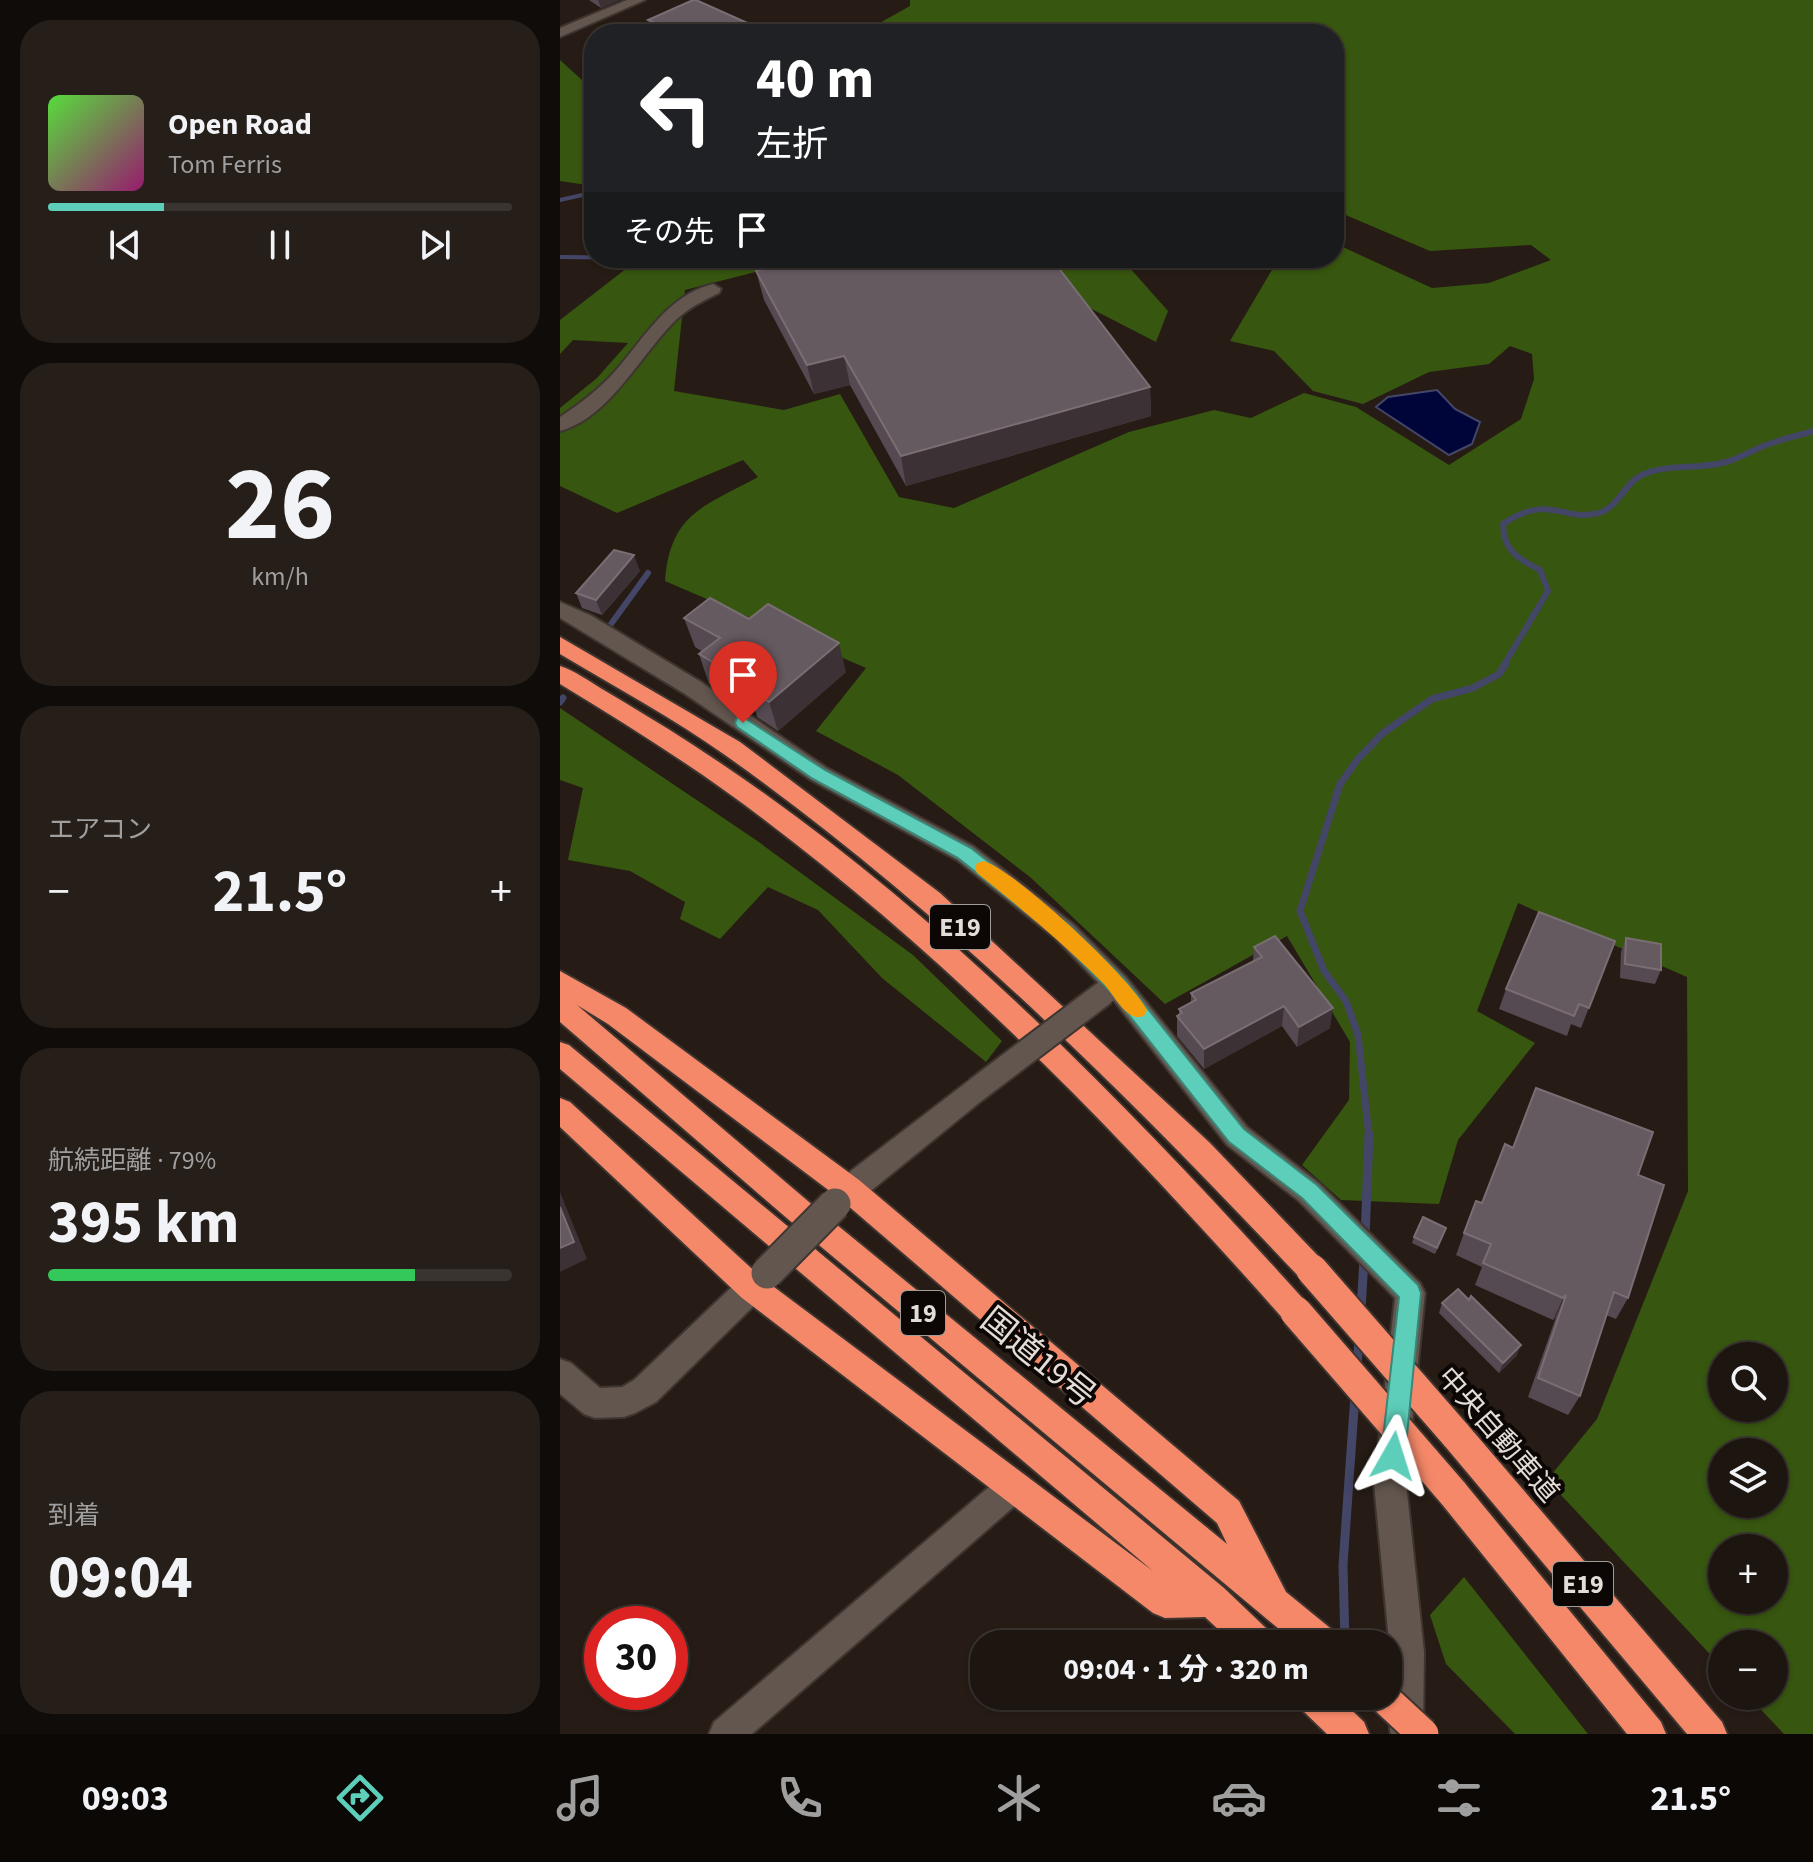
<!DOCTYPE html>
<html lang="ja">
<meta charset="utf-8">
<style>
body{margin:0;font-family:"Source Sans 3","Noto Sans JP",sans-serif;background:#251e19;color:#f1f3f6;height:100vh;display:flex;flex-direction:column;font-size:30px;white-space:nowrap}
*{box-sizing:border-box;margin:0}
p{font-size:26px;color:#a09f9f}
.icon{flex:none;width:44px;height:44px;fill:none;stroke:currentColor;stroke-width:2;stroke-linecap:round;stroke-linejoin:round}
.map{position:relative;flex:1;overflow:hidden}
.side{display:flex;flex-direction:column;gap:20px;padding:20px;background:#0f0c09;width:560px}
.side>*{flex:none}
.top-card{position:absolute;left:24px;top:24px;width:760px;height:244px;border-radius:32px;box-shadow:0 2px 6px #0004,0 0 0 2px #3a3430;background:#202124;color:#fff;overflow:hidden}
.fabs{position:absolute;left:1148px;top:1342px;display:grid;gap:16px}
.fabs a{display:grid;place-items:center;width:80px;height:80px;border-radius:50%;background:#1c1510;box-shadow:0 2px 6px #0004,0 0 0 2px #3a3430;font-size:40px}
.speed{position:absolute;left:24px;top:1606px;display:flex;gap:16px;font-size:40px;font-weight:700;text-align:center}
.speed>*{display:grid;place-content:center;width:104px;height:104px;border-radius:50%;background:#1c1510;box-shadow:0 2px 6px #0004,0 0 0 2px #3a3430;line-height:1}
.speed .limit{border:12px solid #d22;background:#fff;color:#111}
.pin{position:absolute;display:grid;place-items:center;width:68px;height:68px;color:#fff;margin:-82px -34px;border-radius:50% 50% 50% 0;rotate:-45deg;box-shadow:0 0 8px #0007}
.pin .icon{rotate:45deg}
.me{position:absolute;width:88px;margin:-44px;rotate:6deg;stroke-linejoin:round;filter:drop-shadow(0 0 6px #0008)}
.turn{display:flex;align-items:center;gap:28px;height:168px;padding:0 40px;font-size:36px}
.turn .icon{width:104px;height:104px;stroke-width:2.5}
.turn b{display:block;font-size:56px;line-height:68px}
.then{display:flex;align-items:center;height:76px;padding:0 40px;background:#0003;gap:16px;font-size:30px}
.big{font-size:60px;font-weight:700;line-height:1.1}
.side .card{flex:1;display:flex;flex-direction:column;justify-content:center;gap:12px;min-width:0;padding:0 28px;border-radius:32px;background:#251e19}
.side .dial{align-items:center;gap:0}
.dial b{font-size:104px;line-height:1}
.song{display:flex;align-items:center;gap:24px}
.cover{width:96px;height:96px;border-radius:12px;background:linear-gradient(135deg,hsl(110 70% 55%),hsl(320 70% 35%))}
.played{height:8px;border-radius:4px;background:linear-gradient(90deg,#5dceb9 25%,#3a3430 25%)}
.keys{display:flex;justify-content:space-around;direction:ltr}
.heat{display:flex;justify-content:space-between;align-items:center;font-size:44px;direction:ltr}
.charge{height:12px;border-radius:6px;background:linear-gradient(90deg,#34c759 79%,#3a3430 0)}
.trip{position:absolute;left:410px;top:1630px;width:432px;height:80px;border-radius:32px;background:#1c1510;box-shadow:0 2px 6px #0004,0 0 0 2px #3a3430;font-weight:700;line-height:80px;text-align:center}
.dock{display:flex;height:128px;justify-content:space-around;align-items:center;background:#0b0806;color:#a09f9f}
.dock .icon{width:56px;height:56px}
.dock .selected{color:#5dceb9}
.dock b{font-size:36px;color:#f1f3f6}
main{display:flex;flex:1;min-height:0}
.map>svg:first-child{display:block}
.forest{fill:#37560f;fill-rule:evenodd}
.water{fill:#000539;stroke:#444668;stroke-width:2}
.lines{fill:none;stroke-linecap:round;stroke-linejoin:round}
.stream-far3{stroke:#444668;stroke-width:4}
.stream-far2{stroke:#444668;stroke-width:6}
.stream-far1{stroke:#444668;stroke-width:7}
.stream{stroke:#444668;stroke-width:9}
.minor-casing{stroke:#3e3531;stroke-width:4}
.highway-casing{stroke:#3e3531;stroke-width:4}
.minor{fill:#62564e;fill-rule:evenodd}
.highway{fill:#f58868;fill-rule:evenodd}
.minor-bridge-far1-casing{stroke:#3e3531;stroke-width:28;stroke-linecap:butt}
.minor-bridge-casing{stroke:#3e3531;stroke-width:35;stroke-linecap:butt}
.highway-bridge-casing{stroke:#3e3531;stroke-width:35;stroke-linecap:butt}
.minor-bridge-far1{stroke:#62564e;stroke-width:24}
.minor-bridge{stroke:#62564e;stroke-width:31}
.highway-bridge{stroke:#f58868;stroke-width:31}
.wall{fill:#564a52}
.shaded-wall{fill:#3c3134}
.building{fill:#655a60;stroke:#796e73;stroke-width:2}
.route{fill:#5dceb9;stroke:#3c8678;stroke-width:2}
.slow{fill:#f59e0b}
.labels{text-anchor:middle;stroke-width:8;stroke-linejoin:round;paint-order:stroke}
.shield{fill:#0c0705;stroke:#a29c98;stroke-width:2}
.shield-label{font-size:26px;font-weight:bold;fill:#e3dcd7}
.street-label{font-size:28px;fill:#e3dcd7;stroke:#0c0705}
.near-street-label{font-size:34px;fill:#e3dcd7;stroke:#0c0705}
</style>
<main>
<section class="side">
<div class="card">
<div class="song"><i class="cover"></i><div><b>Open Road</b><p>Tom Ferris</p></div></div>
<div class="played"></div>
<div class="keys"><svg class="icon" aria-label="previous" viewBox="0 0 24 24"><path d="M18 5L8 12l10 7zM5 5v14"/></svg><svg class="icon" aria-label="pause" viewBox="0 0 24 24"><path d="M8 5v14M16 5v14"/></svg><svg class="icon" aria-label="next" viewBox="0 0 24 24"><path d="M6 5l10 7-10 7zM19 5v14"/></svg></div>
</div>
<div class="card dial"><b>26</b><p>km/h</p></div>
<div class="card"><p>エアコン</p>
<div class="heat"><a>−</a><b class="big">21.5°</b><a>+</a></div>
</div>
<div class="card"><p>航続距離 · 79%</p><b class="big">395 km</b><div class="charge"></div></div>
<div class="card"><p>到着</p><b class="big">09:04</b></div>
</section>
<div class="map">
<svg width="1253" height="1734" viewBox="0 0 1253 1734">
<rect width="100%" height="100%" fill="#261c15"/>
<g class="forest">
<path d="M350,0H1253V1734H1224L1188,1696H1214V1644H1162V1667L987,1480L1037,1419L1128,1191L1127,977L958,903L917,1011L975,1043L898,1140L879,1204L781,1200L742,1165L789,1100L790,1042L727,936L605,1004L470,877L338,775L256,731L306,668L105,581C110,513 145,506 198,477L183,460L57,513L0,486V408L37,378L68,343L13,340L0,354V320L67,268L48,258H250L125,290L114,391L224,410L280,394L339,497L394,508L569,432L654,410L691,418L744,393L796,407L889,465L961,419L974,379L972,354L950,346L929,364L869,372L803,404L753,391L714,351L670,341L719,258H774V243L872,288L929,283L991,260L971,245L870,251L774,210V34H300L350,6ZM1162,1356H1214V1408H1162ZM1162,1452H1214V1504H1162ZM1162,1548H1214V1600H1162Z"/>
<polygon points="0,60 23,81 34,83 34,186 0,181"/>
<polygon points="487,258 561,258 608,311 596,342 522,304"/>
<polygon points="0,708 196,840 353,955 442,1041 426,1062 322,978 258,910 208,887 160,939 120,919 125,902 70,871 8,860 23,788 0,780"/>
<polygon points="904,1577 1028,1734 955,1734 886,1664 870,1615"/>
</g>
<polygon class="water" points="877,390 895,409 920,422 912,444 889,455 816,407 828,397"/>
<g class="lines">
<g class="stream-far3">
<polyline points="0,200 31,193 34,189"/>
<polyline points="0,257 97,258"/>
</g>
<g class="stream-far2">
<polyline points="51,624 88,573"/>
<path d="M944,665L988,591L980,570C958,559 943,550 943,524C992,491 1005,525 1042,512C1058,506 1066,482 1082,475C1108,463 1139,470 1166,462C1180,458 1193,450 1206,445C1221,439 1237,436 1253,431"/>
</g>
<g class="stream-far1">
<polyline points="0,702 3,698"/>
<polyline points="809,1136 798,1035 786,1001 764,971 740,911 780,784 798,759 823,733 872,699 913,688 939,674 946,663"/>
</g>
<g class="stream">
<polyline points="805,1238 809,1134"/>
<polyline points="801,1310 804,1259"/>
<polyline points="797,1366 799,1339"/>
<polyline points="785,1644 783,1565 795,1395"/>
<polyline points="787,1696 787,1714"/>
</g>
<g class="minor-casing">
<g id="minor">
<polygon points="67,0 85,0 0,37 0,28"/>
<path d="M153,284L161,289L159,293C144,300 129,308 117,319C82,352 50,418 0,431V417C21,403 41,388 57,369C85,337 108,295 153,284Z"/>
<polygon points="0,602 32,616 141,682 267,768 413,846 513,924 566,977 687,1127 759,1183 860,1283 865,1293 846,1483 864,1652 863,1734 831,1734 830,1730 830,1652 814,1483 835,1298 739,1201 667,1145 548,993 495,938 397,860 251,780 125,694 0,618"/>
<polygon points="416,1078 425,1082 429,1090 425,1098 286,1211 276,1215 266,1211 262,1202 279,1180 407,1082"/>
<polygon points="206,1260 216,1264 221,1274 216,1284 96,1402 75,1413 64,1417 35,1418 24,1414 0,1394 0,1359 11,1363 40,1388 62,1387 74,1380 196,1264"/>
<polygon points="454,1470 465,1475 470,1486 465,1497 192,1734 149,1734 154,1722 443,1475"/>
</g>
</g>
<g class="highway-casing">
<g id="highway">
<path d="M0,637L180,742L380,893L650,1143L762,1260L766,1270L762,1280L752,1284L742,1280C564,1091 377,905 165,755C113,718 55,687 0,654Z"/>
<path d="M0,666C15,671 29,681 42,689C72,707 101,724 130,743C364,894 561,1097 746,1302L751,1312L746,1322L736,1326L726,1322C564,1139 398,966 202,818C138,769 69,726 0,684Z"/>
<path d="M0,971L66,1008L299,1180L679,1501L726,1592L775,1632L780,1644H737L229,1220L0,1022ZM17,1005L48,1024L279,1198L657,1523L667,1544L249,1202Z"/>
<polygon points="0,1042 9,1045 664,1588 710,1632 715,1644 674,1644 645,1617 605,1618 593,1613 182,1298 0,1127 0,1098 10,1102 202,1278 593,1571 0,1069"/>
<polygon points="895,1419 906,1423 1162,1722 1167,1734 1127,1734 884,1445 880,1434 884,1423"/>
<polygon points="892,1476 903,1481 1101,1722 1106,1734 1067,1734 881,1503 876,1492 881,1481"/>
<polygon points="735,1696 777,1696 804,1722 809,1734 767,1734 740,1708"/>
</g>
</g>
<use href="#minor" class="minor"/>
<use href="#highway" class="highway"/>
<g class="minor-bridge-far1-casing">
<polyline id="minor-bridge-far1" points="416,1090 544,993"/>
</g>
<g class="minor-bridge-casing">
<polyline id="minor-bridge" points="207,1273 275,1204"/>
</g>
<g class="highway-bridge-casing">
<g id="highway-bridge">
<polyline points="752,1270 895,1434"/>
<polyline points="736,1312 892,1492"/>
<polyline points="822,1696 863,1734"/>
</g>
</g>
<use href="#minor-bridge-far1" class="minor-bridge-far1"/>
<use href="#minor-bridge" class="minor-bridge"/>
<use href="#highway-bridge" class="highway-bridge"/>
</g>
<g class="wall">
<polygon points="29,0 59,0 41,8"/>
<polygon points="88,20 212,34 92,34"/>
<polygon points="196,271 590,387 591,416 346,486 290,385 254,394 204,300"/>
<polygon points="80,571 42,615 22,608 16,593"/>
<polygon points="124,618 286,672 218,731 197,717 196,712 149,684 139,654 143,652 135,647"/>
<polygon points="1066,938 1101,970 1095,984 1060,978 1061,952"/>
<polygon points="1055,941 1021,1028 1011,1024 1007,1036 939,1009 946,989"/>
<polygon points="694,947 770,1028 737,1047 722,1026 644,1069 617,1036 617,1016 619,1015 619,1009 631,1003 631,993 693,961"/>
<polygon points="953,1148 1078,1175 1068,1298 1056,1319 1046,1315 1020,1396 1008,1415 968,1397 996,1317 993,1320 915,1285 922,1267 896,1255 904,1233 922,1203"/>
<polygon points="884,1234 875,1254 852,1243 854,1237"/>
<polygon points="882,1303 957,1355 939,1373 879,1313"/>
</g>
<g class="shaded-wall">
<polygon points="38,0 59,0 41,8"/>
<polygon points="284,356 290,385 254,394 247,365"/>
<polygon points="590,387 591,416 346,486 341,456"/>
<polygon points="74,555 80,571 42,615 36,600"/>
<polygon points="279,643 286,672 218,731 209,702"/>
<polygon points="724,1006 722,1026 644,1069 644,1049"/>
<polygon points="773,1008 770,1028 737,1047 739,1027"/>
<polygon points="0,1192 27,1259 0,1272"/>
<polygon points="1006,1295 996,1317 993,1320 1003,1298"/>
<polygon points="961,1345 957,1355 939,1373 943,1363"/>
</g>
<g class="building">
<polygon points="133,0 136,0 212,34 121,34 88,20"/>
<polygon points="250,258 491,258 590,387 341,456 284,356 247,365 196,271"/>
<polygon points="54,550 74,555 36,600 16,593"/>
<polygon points="150,598 189,619 208,604 279,643 209,702 188,688 191,685 139,654 160,638 124,618"/>
<polygon points="979,912 1055,941 1029,1008 1019,1004 1014,1016 946,989"/>
<polygon points="715,936 773,1008 739,1027 724,1006 644,1049 617,1016 622,1013 619,1009 636,1000 631,993 702,957 694,947"/>
<polygon points="1066,938 1101,944 1101,970 1065,964"/>
<polygon points="976,1088 1093,1132 1078,1175 1104,1185 1068,1298 1054,1292 1020,1396 978,1378 1006,1295 1003,1298 923,1263 931,1244 904,1233 916,1201 922,1203 945,1144 953,1148"/>
<polygon points="0,1207 14,1242 0,1248"/>
<polygon points="863,1217 886,1228 877,1248 854,1237"/>
<polygon points="898,1289 909,1300 911,1296 961,1345 943,1363 882,1303"/>
</g>
<polygon class="route" points="183,717 265,770 411,848 510,926 564,979 684,1129 757,1185 858,1285 861,1293 845,1456 841,1465 833,1468 824,1465 821,1456 839,1297 742,1198 669,1142 550,991 497,937 398,858 253,779 177,727 175,723 177,718"/>
<path class="slow" d="M424,861C456,871 572,979 587,1010L584,1016C567,1023 555,996 544,984C504,944 462,909 417,873L415,868L417,863Z"/>
<g class="labels">
<g class="shield">
<rect x="370" y="905" width="60" height="44" rx="6"/>
<rect x="341" y="1291" width="44" height="44" rx="6"/>
<rect x="993" y="1562" width="60" height="44" rx="6"/>
</g>
<g class="shield-label">
<text x="400" y="936">E19</text>
<text x="363" y="1322">19</text>
<text x="1023" y="1593">E19</text>
</g>
<g class="street-label">
<text transform="translate(939 1434) rotate(49)" y="10">中央自動車道</text>
</g>
<g class="near-street-label">
<text transform="translate(479 1357) rotate(39)" y="12">国道19号</text>
</g>
</g>
</svg>
<div class="fabs">
<a><svg class="icon" aria-label="search" viewBox="0 0 24 24"><circle cx="10" cy="10" r="6"/><path d="M15 15l6 6"/></svg></a>
<a><svg class="icon" aria-label="layers" viewBox="0 0 24 24"><path d="M12 4l9 5-9 5-9-5zM3 14l9 5 9-5"/></svg></a>
<a>+</a>
<a>−</a>
</div>
<div class="speed"><div class="limit">30</div></div>
<div class="pin" style="left:183px;top:723px;background:#d93025"><svg class="icon" aria-label="arrive" viewBox="0 0 24 24"><path d="M6 21V4h12l-3 4 3 4H6"/></svg></div>
<svg class="me" style="left:833px;top:1456px" viewBox="-20 -20 40 40"><path d="M0-17L14 15 0 8-14 15z" fill="#5dceb9" stroke="#fff" stroke-width="4"/></svg>
<div class="trip">09:04 · 1 分 · 320 m</div>
<div class="top-card">
<div class="turn"><svg class="icon" aria-label="left" viewBox="0 0 24 24"><path d="M17 20v-9H6M10 6l-5 5 5 5"/></svg><div><b>40 m</b>左折</div></div>
<div class="then">その先<svg class="icon" aria-label="arrive" viewBox="0 0 24 24"><path d="M6 21V4h12l-3 4 3 4H6"/></svg></div>
</div>
</div>
</main>
<nav class="dock">
<b>09:03</b>
<svg class="icon selected" aria-label="directions" viewBox="0 0 24 24"><path d="M12 3l9 9-9 9-9-9zM9 14v-3h6M13 9l2 2-2 2"/></svg>
<svg class="icon" aria-label="music" viewBox="0 0 24 24"><path d="M9 18V5l10-2v13"/><circle cx="6" cy="18" r="3"/><circle cx="16" cy="16" r="3"/></svg>
<svg class="icon" aria-label="phone" viewBox="0 0 24 24"><path d="M5 4h4l2 5-3 2q2 4 5 5l2-3 5 2v4C11 20 4 13 5 4z"/></svg>
<svg class="icon" aria-label="climate" viewBox="0 0 24 24"><path d="M12 3v18M4 7l16 10M4 17L20 7"/></svg>
<svg class="icon" aria-label="car" viewBox="0 0 24 24"><path d="M5 17H2v-5l4-1 3-4h7l3 4 3 1v5h-3M9 17h6M6 11h13"/><circle cx="7" cy="17" r="2"/><circle cx="17" cy="17" r="2"/></svg>
<svg class="icon" aria-label="filters" viewBox="0 0 24 24"><path d="M4 7h16M4 17h16"/><circle cx="9" cy="7" r="2"/><circle cx="15" cy="17" r="2"/></svg>
<b>21.5°</b>
</nav>
